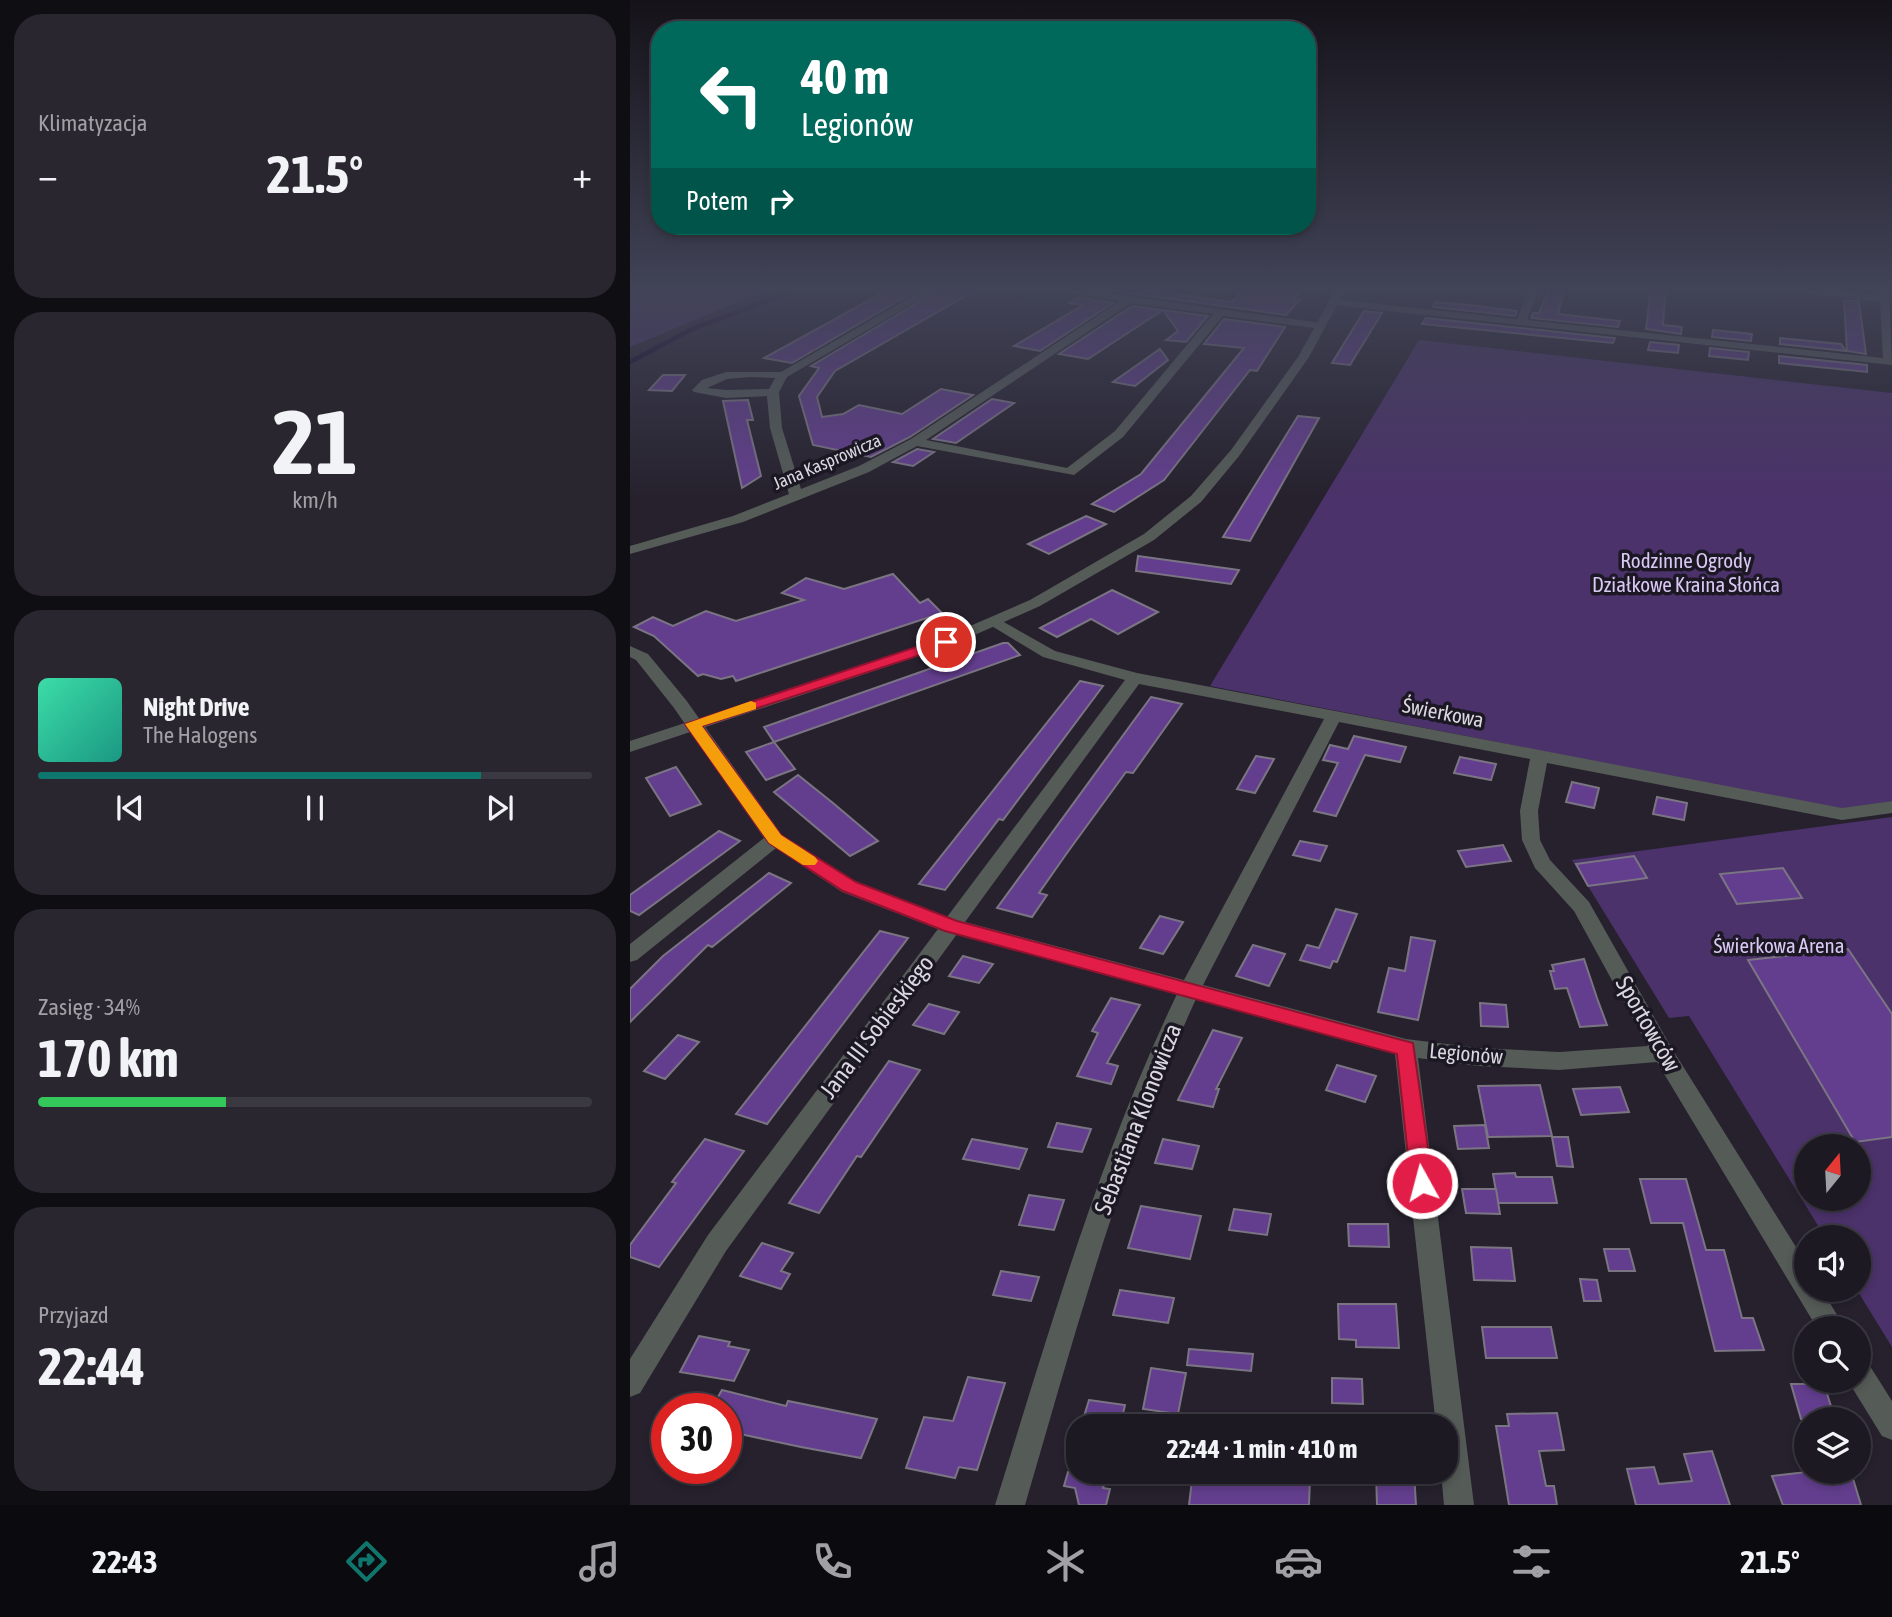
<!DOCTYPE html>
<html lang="pl">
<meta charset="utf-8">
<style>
body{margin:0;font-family:"Asap Condensed",sans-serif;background:#29262f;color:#f1f3f6;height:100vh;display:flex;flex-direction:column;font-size:26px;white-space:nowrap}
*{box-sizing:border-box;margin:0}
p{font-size:23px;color:#a0a0a5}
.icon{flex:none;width:38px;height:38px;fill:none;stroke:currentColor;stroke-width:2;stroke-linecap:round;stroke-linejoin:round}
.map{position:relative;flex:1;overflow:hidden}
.side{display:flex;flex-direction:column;gap:14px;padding:14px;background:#0f0e13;width:630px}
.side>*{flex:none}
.top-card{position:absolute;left:21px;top:21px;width:665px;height:214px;border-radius:28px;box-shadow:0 4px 10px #0003,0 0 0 2px #3a3840;background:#00695c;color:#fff;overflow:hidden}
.needle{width:46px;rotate:18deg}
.fabs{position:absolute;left:1164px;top:1134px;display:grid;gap:14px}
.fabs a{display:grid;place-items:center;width:77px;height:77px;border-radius:50%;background:#1c1922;box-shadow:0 4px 10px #0003,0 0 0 2px #3a3840;font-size:35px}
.speed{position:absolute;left:21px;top:1393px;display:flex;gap:14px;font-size:35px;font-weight:700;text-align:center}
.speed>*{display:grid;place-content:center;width:91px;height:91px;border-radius:50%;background:#1c1922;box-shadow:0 4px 10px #0003,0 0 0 2px #3a3840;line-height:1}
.speed .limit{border:10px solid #d22;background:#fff;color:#111}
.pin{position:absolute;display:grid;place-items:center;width:60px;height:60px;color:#fff;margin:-30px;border:4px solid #fff;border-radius:50%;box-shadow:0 2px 7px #0007}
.me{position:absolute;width:77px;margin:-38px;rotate:353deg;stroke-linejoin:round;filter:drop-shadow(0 0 5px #0008)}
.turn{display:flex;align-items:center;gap:24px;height:147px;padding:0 35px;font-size:32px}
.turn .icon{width:91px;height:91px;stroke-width:2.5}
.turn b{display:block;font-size:49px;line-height:60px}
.then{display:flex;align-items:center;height:66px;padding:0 35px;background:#0003;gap:14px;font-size:26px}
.big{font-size:52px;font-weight:700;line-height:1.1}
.side .widget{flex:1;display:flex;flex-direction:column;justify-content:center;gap:10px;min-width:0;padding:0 24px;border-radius:28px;background:#29262f}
.side .dial{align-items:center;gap:0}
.dial b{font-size:91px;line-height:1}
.song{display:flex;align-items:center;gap:21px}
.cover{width:84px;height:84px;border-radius:10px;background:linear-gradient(135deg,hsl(160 70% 55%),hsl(170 70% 35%))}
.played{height:7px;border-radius:4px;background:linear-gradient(90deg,#0f766e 80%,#3a3840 80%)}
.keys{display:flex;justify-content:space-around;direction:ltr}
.heat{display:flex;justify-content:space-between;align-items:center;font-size:38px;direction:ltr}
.charge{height:10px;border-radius:5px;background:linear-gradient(90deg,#34c759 34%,#3a3840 0)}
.trip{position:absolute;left:436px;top:1414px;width:392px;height:70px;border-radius:28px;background:#1c1922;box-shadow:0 4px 10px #0003,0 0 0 2px #3a3840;font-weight:700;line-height:70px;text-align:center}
.tabs{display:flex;height:112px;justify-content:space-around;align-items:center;background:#0b0a0e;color:#a0a0a5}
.tabs .icon{width:49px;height:49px}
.tabs .active{color:#0f766e}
.tabs b{font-size:32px;color:#f1f3f6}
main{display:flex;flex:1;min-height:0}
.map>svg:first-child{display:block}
.green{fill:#4b326a;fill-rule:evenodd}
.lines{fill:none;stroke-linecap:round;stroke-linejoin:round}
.stream{stroke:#130125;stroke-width:4.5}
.building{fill:#633e8e;stroke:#7b7583;stroke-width:2}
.minor{fill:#555b57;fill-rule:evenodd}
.tertiary{fill:#555b57;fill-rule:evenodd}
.route{fill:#e11d48;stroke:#92132f;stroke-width:2}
.slow{fill:#f59e0b}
.labels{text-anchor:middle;stroke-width:7;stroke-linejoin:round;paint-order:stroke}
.far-street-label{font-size:18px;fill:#dad7df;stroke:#1c1823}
.park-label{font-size:21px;fill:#d9c7f4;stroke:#1c1823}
.street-label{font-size:21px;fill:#dad7df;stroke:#1c1823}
.near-street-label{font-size:24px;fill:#dad7df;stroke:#1c1823}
</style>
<main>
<section class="side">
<div class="widget"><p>Klimatyzacja</p>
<div class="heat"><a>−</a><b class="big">21.5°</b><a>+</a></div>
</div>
<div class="widget dial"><b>21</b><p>km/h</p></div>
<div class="widget">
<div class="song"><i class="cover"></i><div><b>Night Drive</b><p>The Halogens</p></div></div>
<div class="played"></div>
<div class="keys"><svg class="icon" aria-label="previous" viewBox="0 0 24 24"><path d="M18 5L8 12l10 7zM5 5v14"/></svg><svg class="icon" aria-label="pause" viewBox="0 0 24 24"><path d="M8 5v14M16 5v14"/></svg><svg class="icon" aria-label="next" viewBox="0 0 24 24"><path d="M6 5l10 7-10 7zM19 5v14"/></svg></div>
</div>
<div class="widget"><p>Zasięg · 34%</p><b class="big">170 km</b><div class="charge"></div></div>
<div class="widget"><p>Przyjazd</p><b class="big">22:44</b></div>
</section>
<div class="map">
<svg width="1262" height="1505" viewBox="0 0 1262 1505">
<rect width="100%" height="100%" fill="#26212d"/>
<g class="green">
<polygon points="0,287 144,287 0,347"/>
<polygon points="789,340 1262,393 1262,801 1209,809 580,686"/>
<path d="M1262,817V1347L1227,1290L1228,1237H1195L1059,1016L1039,1018L942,860ZM1176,1146H1228V1199H1176Z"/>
</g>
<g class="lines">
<g class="stream">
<polyline points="155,289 157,287"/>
<polyline points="0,362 62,329 160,292"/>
</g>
</g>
<g class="building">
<polygon points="263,287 292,287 162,363 134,358"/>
<polygon points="314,287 351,287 205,371 187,397 192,417 213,414 229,405 272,414 311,389 343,395 280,437 241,457 183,445 169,396 189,368 181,366"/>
<polygon points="495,287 602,302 617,287 674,287 663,299 670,300 656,315 463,288"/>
<polygon points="1021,287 1036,287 1033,325 1052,327 1051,334 1016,329"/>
<polygon points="919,289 934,290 928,314 990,321 988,327 901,318 903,313 909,313"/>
<polygon points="449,297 483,303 410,351 384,346 453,305 439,303"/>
<polygon points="1214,300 1229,302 1236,354 1217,351"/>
<polygon points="806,302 848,306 887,311 885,316 803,307"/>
<polygon points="502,306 578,316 556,342 536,340 548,331 533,310 458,359 429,354"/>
<polygon points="734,311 752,313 720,365 702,363"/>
<polygon points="796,318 985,338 983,343 792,324"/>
<polygon points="594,319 655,327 627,371 620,370 534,480 484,512 462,504 511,474 614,348 574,344"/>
<polygon points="1083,330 1122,334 1121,341 1082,337"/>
<polygon points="1150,338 1211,344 1216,351 1150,344"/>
<polygon points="1020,342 1049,345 1048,353 1018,350"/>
<polygon points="1080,348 1119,352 1118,360 1079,356"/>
<polygon points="530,349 538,360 505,386 483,382"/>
<polygon points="1149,356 1237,365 1237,372 1149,363"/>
<polygon points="33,375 55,375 42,391 19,390"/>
<polygon points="362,399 384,403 326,443 303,439"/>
<polygon points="118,400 123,420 117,420 131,476 112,488 93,401"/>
<polygon points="668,416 689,418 620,541 593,537"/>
<polygon points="287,449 304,452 283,466 263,462"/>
<polygon points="456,516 476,524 419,554 398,544"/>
<polygon points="508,556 609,570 601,584 506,571"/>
<polygon points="263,574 290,603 298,599 312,613 106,681 103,676 91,679 73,674 68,676 24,636 4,627 23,617 43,626 76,611 106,621 174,600 152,593 176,578 214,589"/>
<polygon points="482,590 528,612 488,634 461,619 427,637 410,628"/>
<polygon points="373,643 378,643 390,655 144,742 134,727"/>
<polygon points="450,681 473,686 373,820 369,819 315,890 289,884"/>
<polygon points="521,697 552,704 503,773 496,772 437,853 409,893 417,895 402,917 367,908"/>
<polygon points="724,736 776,747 770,762 735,755 706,816 684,811 708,763 693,760 700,745 718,749"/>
<polygon points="144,742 165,769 136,780 116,752"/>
<polygon points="626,756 644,759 625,793 607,789"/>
<polygon points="830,757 866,764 861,780 824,773"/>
<polygon points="46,767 71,804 40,816 16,778"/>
<polygon points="168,775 203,803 248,841 220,856 144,792"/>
<polygon points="942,782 969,788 964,808 936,802"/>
<polygon points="1027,797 1057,803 1054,820 1023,814"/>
<polygon points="89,831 110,841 9,915 0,911 0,895"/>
<polygon points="670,841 697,846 690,861 663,855"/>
<polygon points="873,845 881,861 836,867 828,851"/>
<polygon points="1004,856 1017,878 958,886 946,864"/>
<polygon points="1153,868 1172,898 1107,904 1090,874"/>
<polygon points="139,873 161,883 82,947 78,945 0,1022 0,989 33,956"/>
<polygon points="706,909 727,914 707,962 703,961 700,968 670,960 677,945 689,948"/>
<polygon points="530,916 553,922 533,954 510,948"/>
<polygon points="250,931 278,938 137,1124 106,1114"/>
<polygon points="781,937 805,941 788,1020 748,1012 759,968 775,971"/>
<polygon points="623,945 655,954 639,986 606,976"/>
<polygon points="1218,949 1262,1014 1262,1137 1225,1142 1118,960"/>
<polygon points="333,956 363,964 349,983 319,976"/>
<polygon points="954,959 967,998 977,1025 950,1027 937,988 925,989 920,971 924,971 922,965"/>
<polygon points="481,998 510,1005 477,1063 488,1066 481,1084 447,1076 468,1033 462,1031"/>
<polygon points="850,1003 876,1005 878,1027 851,1026"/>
<polygon points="299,1004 329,1012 314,1034 283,1025"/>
<polygon points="583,1030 612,1038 586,1089 589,1089 583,1107 548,1100"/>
<polygon points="48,1035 69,1042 35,1079 14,1071"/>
<polygon points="259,1061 290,1070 231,1157 227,1156 189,1213 159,1203"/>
<polygon points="707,1065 746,1076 735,1102 696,1090"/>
<polygon points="910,1085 922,1136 858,1137 848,1086"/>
<polygon points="990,1087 999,1112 951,1115 943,1089"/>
<polygon points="427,1123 461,1129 452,1152 418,1147"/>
<polygon points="855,1125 859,1148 828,1149 824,1126"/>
<polygon points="922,1137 938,1137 943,1167 927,1166"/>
<polygon points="75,1139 114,1151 29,1267 0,1257 0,1245 46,1183 42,1182"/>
<polygon points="342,1139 397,1149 389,1169 333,1159"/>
<polygon points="533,1139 569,1146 562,1169 525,1163"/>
<polygon points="885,1173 886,1177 922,1177 927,1203 868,1203 863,1174"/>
<polygon points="1010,1179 1056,1179 1076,1250 1094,1250 1112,1318 1123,1318 1134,1350 1085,1351 1053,1223 1021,1223"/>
<polygon points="832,1189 866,1189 870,1214 836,1213"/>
<polygon points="399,1195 434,1200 424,1230 389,1225"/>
<polygon points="511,1206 571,1216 560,1259 498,1248"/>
<polygon points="604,1209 641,1214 637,1235 599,1230"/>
<polygon points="718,1224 758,1224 759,1247 719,1246"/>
<polygon points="132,1243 163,1253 151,1271 160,1274 151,1289 110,1276"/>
<polygon points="841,1247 881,1248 885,1281 844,1280"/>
<polygon points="974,1249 999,1249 1005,1271 979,1271"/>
<polygon points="371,1271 409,1277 401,1301 363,1295"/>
<polygon points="950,1279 967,1280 971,1301 954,1301"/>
<polygon points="490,1290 544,1298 538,1323 483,1315"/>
<polygon points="708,1304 766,1304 769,1348 726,1347 726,1340 709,1339"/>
<polygon points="852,1327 921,1327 927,1358 856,1358"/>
<polygon points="69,1336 100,1342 98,1346 119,1350 104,1381 50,1372"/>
<polygon points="559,1349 623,1354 621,1371 557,1365"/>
<polygon points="521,1368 556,1373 548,1414 513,1409"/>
<polygon points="338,1377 375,1383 347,1470 329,1467 325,1478 276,1468 294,1417 323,1421"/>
<polygon points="702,1378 732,1379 733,1404 702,1403"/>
<polygon points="1161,1384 1194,1384 1205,1419 1171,1419"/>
<polygon points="92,1390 156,1406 158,1401 247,1419 231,1458 171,1447 96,1431 96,1409 81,1409"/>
<polygon points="459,1400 495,1405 490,1426 451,1426"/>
<polygon points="927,1413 934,1450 909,1451 916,1486 924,1486 927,1505 879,1505 866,1426 879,1426 877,1414"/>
<polygon points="1082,1451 1100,1505 1006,1505 997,1469 1024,1467 1029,1484 1062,1481 1054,1454"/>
<polygon points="438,1472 478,1472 473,1488 480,1489 476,1505 449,1505 445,1488 434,1486"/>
<polygon points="563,1472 658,1472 658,1476 680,1478 679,1505 559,1505"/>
<polygon points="746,1472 784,1472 786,1505 747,1505"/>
<polygon points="1177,1472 1221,1472 1231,1505 1153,1505 1142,1476"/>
</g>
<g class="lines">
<g class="minor">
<path d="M298,287H311L157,377L149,392L152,428L171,489L229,466L281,439L490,301L404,287H434L691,323L696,326L691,329L593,316L493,437L444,475L287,446L239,472L113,522L0,554V546L103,516L159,494L140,428L137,396L96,398L64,392L62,390L72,380L96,372H151ZM501,303L583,314L485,431L437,468L296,440ZM120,377L145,378L139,389L96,390L77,388L97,379Z"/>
<polygon points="900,287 910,287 897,320 1253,358 1250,302 1126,287 1167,287 1249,295 1249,287 1259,287 1262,365 703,305 698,302 703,299 887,319"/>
<path d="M365,617L425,651L507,673L1212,808L1262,801V813L1212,820L917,763L908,811L910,840L920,860L959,902L1041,1047L1176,1263V1290H1192L1215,1328H1187L1027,1062L929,1070L849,1066L788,1058L844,1505H814L811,1472H816V1426H806L765,1054L566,999C491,1162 445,1334 395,1505H365C419,1332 468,1159 547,994L327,934L96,1251L10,1393L0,1397V1359L78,1235L308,929L212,892L146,848L7,960L0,962V944L134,838L44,708L6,660L0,657V646L18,654L56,700L152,835L226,882L317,917L495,680L413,657L360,625L357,622ZM509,684L694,719L554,980L335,922ZM709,722L900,759L890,811L892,840L905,868L944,911L1018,1046L929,1052L849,1048L776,1039L573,985Z"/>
<polygon points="1228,1359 1238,1363 1262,1401 1262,1440 1252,1436 1218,1381 1228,1381"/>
</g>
<polygon class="tertiary" points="707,287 717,287 679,357 609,456 571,502 524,540 410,606 322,645 0,752 0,741 310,639 400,600 514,534 561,496 601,450 668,357"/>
</g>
<linearGradient id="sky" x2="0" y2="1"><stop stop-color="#151219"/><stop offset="0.58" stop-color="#414357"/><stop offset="1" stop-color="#414357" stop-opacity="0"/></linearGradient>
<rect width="1262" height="498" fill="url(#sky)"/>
<polygon class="route" points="316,637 323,642 321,645 72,726 151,835 226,882 327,921 783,1043 803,1183 800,1189 792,1192 784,1189 781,1183 767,1054 315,931 213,891 139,843 55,724"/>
<polygon class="slow" points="121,701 126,703 126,709 72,726 151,835 185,857 188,861 185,865 173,865 139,843 55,724"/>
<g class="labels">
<g class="far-street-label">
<text transform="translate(197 462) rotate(-23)" y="6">Jana Kasprowicza</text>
</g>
<g class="park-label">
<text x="1056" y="568">Rodzinne Ogrody<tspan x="1056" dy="24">Działkowe Kraina Słońca</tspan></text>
<text x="1149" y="953">Świerkowa Arena</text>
</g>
<g class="street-label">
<text transform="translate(813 713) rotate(11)" y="7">Świerkowa</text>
<text transform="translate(836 1054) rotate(5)" y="7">Legionów</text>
</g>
<g class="near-street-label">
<text transform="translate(1018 1024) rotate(60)" y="8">Sportowców</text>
<text transform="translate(247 1027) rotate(-53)" y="8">Jana III Sobieskiego</text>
<text transform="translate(508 1119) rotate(-69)" y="8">Sebastiana Klonowicza</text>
</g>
</g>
</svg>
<div class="fabs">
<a><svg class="needle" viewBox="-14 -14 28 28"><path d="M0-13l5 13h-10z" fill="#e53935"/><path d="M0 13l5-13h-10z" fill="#a0a0a5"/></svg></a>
<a><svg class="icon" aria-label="sound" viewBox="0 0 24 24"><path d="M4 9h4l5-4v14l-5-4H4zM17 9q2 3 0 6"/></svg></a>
<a><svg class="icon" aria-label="search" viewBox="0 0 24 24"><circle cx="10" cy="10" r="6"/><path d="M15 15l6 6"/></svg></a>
<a><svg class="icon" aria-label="layers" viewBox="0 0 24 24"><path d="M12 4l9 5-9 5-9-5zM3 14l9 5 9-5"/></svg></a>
</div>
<div class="speed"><div class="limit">30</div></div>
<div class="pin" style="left:316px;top:642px;background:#d93025"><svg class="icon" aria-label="arrive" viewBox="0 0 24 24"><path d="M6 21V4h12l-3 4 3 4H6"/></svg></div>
<svg class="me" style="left:792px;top:1183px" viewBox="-20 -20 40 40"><circle r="17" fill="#e11d48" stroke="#fff" stroke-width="3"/><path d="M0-11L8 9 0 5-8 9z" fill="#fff"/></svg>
<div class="trip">22:44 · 1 min · 410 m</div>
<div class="top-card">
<div class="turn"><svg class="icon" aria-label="left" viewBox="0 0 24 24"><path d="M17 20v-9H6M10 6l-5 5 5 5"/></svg><div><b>40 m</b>Legionów</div></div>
<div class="then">Potem<svg class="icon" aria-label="right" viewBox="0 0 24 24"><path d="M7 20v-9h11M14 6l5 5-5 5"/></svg></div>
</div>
</div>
</main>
<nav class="tabs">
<b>22:43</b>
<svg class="icon active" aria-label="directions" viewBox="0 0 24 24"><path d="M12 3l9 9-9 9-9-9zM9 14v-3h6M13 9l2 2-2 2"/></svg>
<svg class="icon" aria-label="music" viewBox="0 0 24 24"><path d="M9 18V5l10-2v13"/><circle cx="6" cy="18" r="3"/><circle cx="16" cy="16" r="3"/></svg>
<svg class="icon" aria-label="phone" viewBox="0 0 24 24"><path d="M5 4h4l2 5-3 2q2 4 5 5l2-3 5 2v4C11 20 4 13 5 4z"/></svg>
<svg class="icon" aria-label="climate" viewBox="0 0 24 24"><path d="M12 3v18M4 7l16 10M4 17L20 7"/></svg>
<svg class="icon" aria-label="car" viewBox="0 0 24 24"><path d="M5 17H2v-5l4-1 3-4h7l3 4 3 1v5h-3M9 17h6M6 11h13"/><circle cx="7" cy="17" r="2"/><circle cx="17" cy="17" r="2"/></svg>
<svg class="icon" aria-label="filters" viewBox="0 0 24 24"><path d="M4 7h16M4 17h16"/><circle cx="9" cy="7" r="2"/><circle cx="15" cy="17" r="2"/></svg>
<b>21.5°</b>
</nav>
